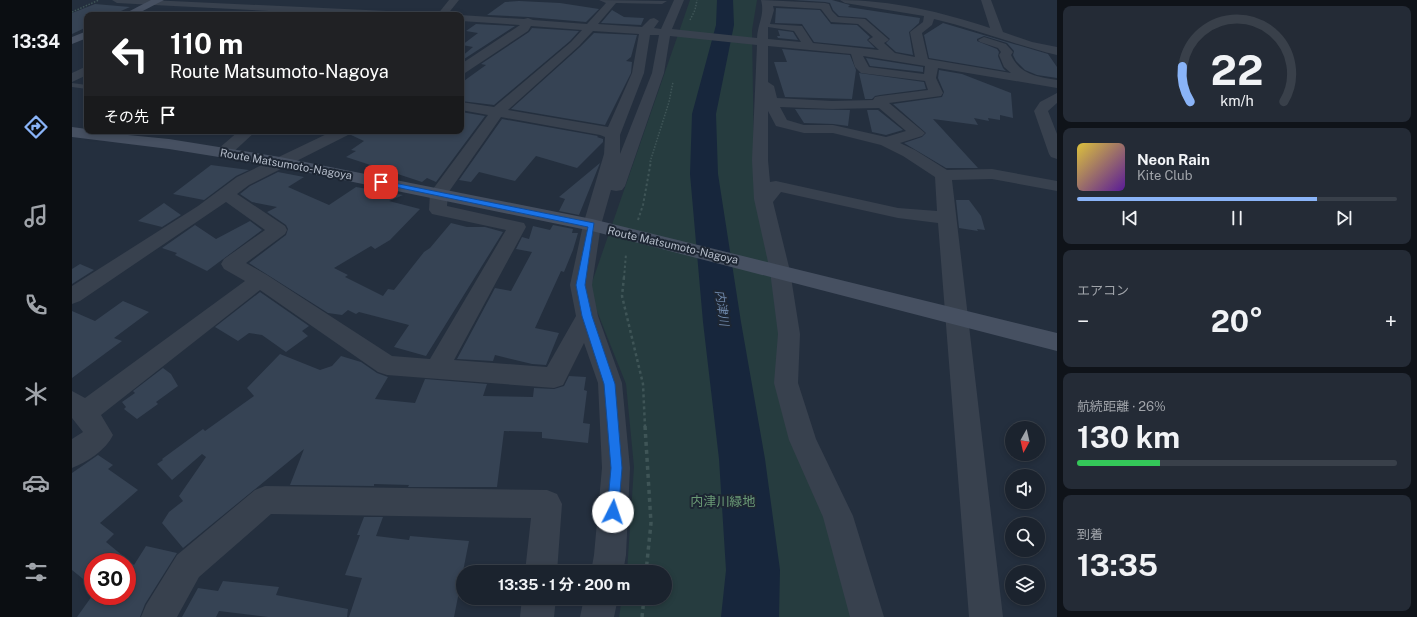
<!DOCTYPE html>
<html lang="ja">
<meta charset="utf-8">
<style>
body{margin:0;font-family:"Public Sans","Noto Sans JP",sans-serif;background:#242b36;color:#f1f3f6;height:100vh;display:flex;flex-direction:column;font-size:15px;white-space:nowrap}
*{box-sizing:border-box;margin:0}
p{font-size:13px;color:#a0a4aa}
.icon{flex:none;width:22px;height:22px;fill:none;stroke:currentColor;stroke-width:2;stroke-linecap:round;stroke-linejoin:round}
.map{position:relative;flex:1;overflow:hidden}
.side{display:flex;flex-direction:column;gap:6px;padding:6px;background:#0f1319;width:360px}
.side>*{flex:none}
.hud{position:absolute;left:12px;top:12px;width:380px;height:122px;border-radius:8px;box-shadow:0 2px 6px #0003,0 0 0 1px #39404a;background:#202124;color:#fff;overflow:hidden}
.needle{width:26px;rotate:188deg}
.tools{position:absolute;left:933px;top:421px;display:grid;gap:8px}
.tools a{display:grid;place-items:center;width:40px;height:40px;border-radius:50%;background:#1b232e;box-shadow:0 2px 6px #0003,0 0 0 1px #39404a;font-size:20px}
.speed{position:absolute;left:12px;top:553px;display:flex;gap:8px;font-size:20px;font-weight:700;text-align:center}
.speed>*{display:grid;place-content:center;width:52px;height:52px;border-radius:50%;background:#1b232e;box-shadow:0 2px 6px #0003,0 0 0 1px #39404a;line-height:1}
.speed .limit{border:6px solid #d22;background:#fff;color:#111}
.pin{position:absolute;display:grid;place-items:center;width:34px;height:34px;color:#fff;margin:-17px;border-radius:8px;box-shadow:0 2px 6px #0006}
.me{position:absolute;width:44px;margin:-22px;rotate:4deg;stroke-linejoin:round;filter:drop-shadow(0 0 3px #0008)}
.turn{display:flex;align-items:center;gap:14px;height:84px;padding:0 20px;font-size:18px}
.turn .icon{width:52px;height:52px;stroke-width:2.5}
.turn b{display:block;font-size:28px;line-height:34px}
.then{display:flex;align-items:center;height:38px;padding:0 20px;background:#0003;gap:8px;font-size:15px}
.big{font-size:30px;font-weight:700;line-height:1.1}
.side .card{flex:1;display:flex;flex-direction:column;justify-content:center;gap:6px;min-width:0;padding:0 14px;border-radius:8px;background:#242b36}
.side .dial{align-items:center;gap:0}
.dial svg{height:104px;overflow:visible;fill:none;stroke:#39404a;stroke-width:7;stroke-linecap:round;text-anchor:middle}
.dial text{fill:#f1f3f6;stroke:none}
.song{display:flex;align-items:center;gap:12px}
.cover{width:48px;height:48px;border-radius:6px;background:linear-gradient(135deg,hsl(50 70% 55%),hsl(270 70% 35%))}
.played{height:4px;border-radius:2px;background:linear-gradient(90deg,#8ab4f8 75%,#39404a 75%)}
.keys{display:flex;justify-content:space-around;direction:ltr}
.heat{display:flex;justify-content:space-between;align-items:center;font-size:22px;direction:ltr}
.charge{height:6px;border-radius:3px;background:linear-gradient(90deg,#34c759 26%,#39404a 0)}
.trip{position:absolute;left:384px;top:565px;width:216px;height:40px;border-radius:20px;background:#1b232e;box-shadow:0 2px 6px #0003,0 0 0 1px #39404a;font-weight:700;line-height:40px;text-align:center}
main{display:flex;flex:1;min-height:0}
.menu{display:flex;flex-direction:column;width:72px;justify-content:space-around;align-items:center;background:#0b0e12;color:#a0a4aa}
.menu .icon{width:28px;height:28px}
.menu .selected{color:#8ab4f8}
.menu b{font-size:18px;color:#f1f3f6}
.map>svg:first-child{display:block}
.green{fill:#263c3f}
.lines{fill:none;stroke-linecap:round;stroke-linejoin:round}
.river{fill:#17263c;fill-rule:evenodd}
.building{fill:#364354}
.path-far3{stroke:#3f5557;stroke-width:1.5;stroke-dasharray:1.5 1.5;stroke-linecap:butt}
.path-far2{stroke:#3f5557;stroke-width:2;stroke-dasharray:2.5 2.5;stroke-linecap:butt}
.path-far1{stroke:#3f5557;stroke-width:2.5;stroke-dasharray:3 3;stroke-linecap:butt}
.path{stroke:#3f5557;stroke-width:3.5;stroke-dasharray:4 4;stroke-linecap:butt}
.service{fill:#38414e;fill-rule:evenodd}
.minor{fill:#38414e;fill-rule:evenodd}
.tertiary{fill:#38414e;fill-rule:evenodd}
.secondary{fill:#465061;fill-rule:evenodd}
.route{fill:#1a73e8;stroke:#114b97}
.labels{text-anchor:middle;stroke-width:4;stroke-linejoin:round;paint-order:stroke}
.street-label{font-size:11px;fill:#b4bcc9;stroke:#1d2633}
.water-label{font-size:12px;font-style:italic;fill:#6d86a8;stroke:#1d2633}
.near-park-label{font-size:13px;fill:#6b9a76;stroke:#1d2633}
</style>
<main>
<nav class="menu">
<b>13:34</b>
<svg class="icon selected" aria-label="directions" viewBox="0 0 24 24"><path d="M12 3l9 9-9 9-9-9zM9 14v-3h6M13 9l2 2-2 2"/></svg>
<svg class="icon" aria-label="music" viewBox="0 0 24 24"><path d="M9 18V5l10-2v13"/><circle cx="6" cy="18" r="3"/><circle cx="16" cy="16" r="3"/></svg>
<svg class="icon" aria-label="phone" viewBox="0 0 24 24"><path d="M5 4h4l2 5-3 2q2 4 5 5l2-3 5 2v4C11 20 4 13 5 4z"/></svg>
<svg class="icon" aria-label="climate" viewBox="0 0 24 24"><path d="M12 3v18M4 7l16 10M4 17L20 7"/></svg>
<svg class="icon" aria-label="car" viewBox="0 0 24 24"><path d="M5 17H2v-5l4-1 3-4h7l3 4 3 1v5h-3M9 17h6M6 11h13"/><circle cx="7" cy="17" r="2"/><circle cx="17" cy="17" r="2"/></svg>
<svg class="icon" aria-label="filters" viewBox="0 0 24 24"><path d="M4 7h16M4 17h16"/><circle cx="9" cy="7" r="2"/><circle cx="15" cy="17" r="2"/></svg>
</nav>
<div class="map">
<svg width="985" height="617" viewBox="0 0 985 617">
<rect width="100%" height="100%" fill="#242f3e"/>
<polygon class="green" points="618,0 685,0 680,30 682,159 710,331 784,617 547,617 550,598 593,598 593,572 555,572 562,467 554,384 517,291"/>
<g class="lines">
<polygon class="river" points="645,0 661,0 662,25 644,114 646,174 669,322 693,459 708,570 707,617 649,617 654,570 647,459 631,322 618,174 620,114 644,25"/>
</g>
<g class="building">
<polygon points="721,0 760,0 778,5 776,7 848,18 847,23 837,32 841,55 824,52 814,43 818,39 794,18 767,16 761,10 758,3 753,2"/>
<polygon points="447,1 488,3 527,9 514,22 456,17 415,15 433,2"/>
<polygon points="23,4 58,7 40,15 15,15 15,27 0,34 0,13"/>
<polygon points="704,8 748,10 759,24 785,25 798,37 795,40 803,48 742,42 730,24 703,23"/>
<polygon points="540,10 552,17 572,18 569,25 529,23"/>
<polygon points="871,23 976,54 985,67 985,78 965,75 953,70 944,61 941,55 942,51 935,43 912,36 905,39 905,41 925,49 927,52 926,56 931,68 934,71 857,58 852,35"/>
<polygon points="404,24 443,26 389,61 389,57 401,47 390,45 406,33 394,31"/>
<polygon points="460,28 507,31 498,41 422,105 389,101 389,83 414,65 409,64 457,32"/>
<polygon points="706,30 721,32 726,40 706,38 705,36 708,36"/>
<polygon points="522,33 565,35 559,57 554,61 560,62 559,73 533,125 439,109 508,47"/>
<polygon points="710,49 778,55 784,70 780,99 713,97 702,62 715,62"/>
<polygon points="794,58 851,67 851,72 798,66"/>
<polygon points="867,70 890,74 939,93 941,118 928,115 928,120 916,118 917,121 902,118 906,125 861,119 906,168 874,168 832,143 850,137 854,133 821,104 870,97 872,92 866,78"/>
<polygon points="787,73 852,82 854,89 808,95 803,96 800,99 793,99"/>
<polygon points="723,109 778,110 776,126 761,124 732,123"/>
<polygon points="795,110 806,110 831,130 814,135 800,132"/>
<polygon points="389,112 413,116 364,182 355,178 350,182 274,157 284,151 279,150 292,141 279,135 282,131 389,131"/>
<polygon points="430,119 526,136 525,137 531,139 531,142 505,168 464,156 443,181 407,172 399,182 387,180"/>
<polygon points="528,163 507,215 487,211 493,199 487,197"/>
<polygon points="139,165 177,170 164,176 132,200 101,194"/>
<polygon points="206,172 232,177 216,187 257,205 284,187 331,195 317,201 348,209 318,240 303,249 299,246 262,268 276,275 273,277 311,296 316,289 322,290 352,252 358,248 379,223 395,227 413,227 431,232 354,356 322,347 337,325 287,312 284,314 276,310 270,315 256,313 177,263 214,235 216,229 214,225 195,212 205,207 180,202 168,194 178,186"/>
<polygon points="884,200 897,200 909,216 913,230 905,229 906,231 887,228"/>
<polygon points="92,203 109,215 90,227 66,221"/>
<polygon points="178,221 190,230 135,271 103,255 105,253 90,248 123,225 144,239"/>
<polygon points="481,225 501,229 500,233 506,233 501,250 492,272 489,271 463,328 487,333 474,365 460,364 423,355 421,361 385,359 423,288 439,291 460,252 444,249 450,237 457,239 461,226 478,230"/>
<polygon points="8,264 22,270 0,284 0,269"/>
<polygon points="188,292 237,326 230,331 236,336 214,352 190,335 177,333 166,341 143,327"/>
<polygon points="51,301 77,312 42,338 50,341 0,378 0,311 23,321"/>
<polygon points="208,354 248,370 260,366 269,356 289,362 305,373 316,377 303,399 343,403 353,379 415,384 411,396 461,397 462,388 482,389 492,386 497,376 514,377 512,390 515,391 511,423 518,424 516,443 470,438 470,432 432,431 425,487 336,487 337,485 302,484 302,486 218,485 232,449 111,548 90,523 97,512 111,501 107,496 134,457 130,454 100,480 85,464 91,460 90,459 131,429 133,431 182,396 175,388"/>
<polygon points="91,368 99,374 106,386 84,402 86,404 65,419 52,409 54,407 50,402 63,393 61,391"/>
<polygon points="26,455 41,465 36,469 66,490 28,523 42,534 34,542 62,565 74,546 105,553 73,604 68,617 5,617 20,596 55,596 55,562 21,562 21,587 0,570 0,473"/>
<polygon points="292,517 311,517 304,536 337,540 338,536 397,541 382,617 277,617 290,578 273,575 288,535 285,535"/>
<polygon points="151,581 207,587 204,595 276,609 275,617 196,617 147,611 144,617 110,617 126,588 146,591"/>
</g>
<g class="lines">
<g class="path-far3">
<polyline points="0,12 27,0"/>
<polyline points="618,20 623,10 625,0"/>
<polyline points="578,162 597,102 601,82"/>
</g>
<g class="path-far2">
<polyline points="566,220 571,205 579,161"/>
<polyline points="552,278 554,254"/>
</g>
<polyline class="path-far1" points="552,277 550,296 571,384 573,427"/>
<g class="path">
<polyline points="573,426 579,523 574,572"/>
<polyline points="570,617 572,598"/>
</g>
<polygon class="service" points="0,83 15,85 15,89 0,87"/>
<g class="minor">
<polygon points="78,0 337,12 342,15 276,15 82,5 78,4 77,2"/>
<polygon points="377,0 387,0 375,15 365,15"/>
<path d="M527,0L595,1L590,4L544,3L526,24L570,27L578,19L582,18L587,21L582,28L589,29L602,0H612L600,29L685,38C686,22 693,15 689,0L753,3L757,4L760,11L766,17L793,19L815,38L817,40L812,43L823,53L843,57L838,32L851,22L852,16L773,3L768,0C819,0 870,12 918,28L909,0H919L931,32L960,42L985,47V55C943,45 904,29 862,19L860,25L850,33L856,59L939,73L932,67L927,55L929,52L926,48L908,42L906,40L912,37L934,44L941,52L939,55C948,75 966,77 985,80V88L866,68L864,78L871,93L869,96L817,103L853,133L850,136L828,143L843,150L875,170L920,169L985,181V191L920,179L880,180L931,617H897L866,223L826,218L709,192L701,202L718,271L728,334L726,383L744,439L781,516L812,617H778L751,517L717,440L702,383L706,334L698,271L682,199L680,160L685,45L598,36L592,73L553,186L550,190L544,191L539,190L529,225L520,285L526,316L550,383L558,468L554,555L551,572H519L522,555L530,468L526,383L512,343L491,385L482,388L315,375L306,372L188,290L29,415L41,435C34,450 15,462 0,468V439L11,432L0,418V391L13,398L173,281L152,269L149,264L152,259L193,230L154,202L8,301L0,304V286L126,206L165,177L261,131H281L278,134L177,185L165,194L213,226L215,230L213,234L174,263L195,275L320,356L358,359L434,230L360,214L357,210L358,193L416,115L389,110V102L422,107L499,42L510,30L459,26L456,31L393,73L389,74V64L448,25L389,21L388,15L452,19L456,18L461,20L515,24L534,3ZM701,6L749,9L759,22L786,24L801,37L796,40L807,50L741,43L730,26L698,24L702,10ZM696,27L722,31L729,42L696,39ZM521,31L567,34L560,73L536,127L436,110L507,46ZM578,35H587L580,73L548,154V135L572,73ZM696,46L779,54L783,67L789,73L853,81L856,90L808,96L803,97L801,100L760,101L705,98L702,86L696,82ZM791,56L853,66L852,74L797,67ZM708,107L760,109L807,108L834,131L814,137L761,125H732L715,120ZM696,111L704,126L732,133H761L809,145L831,156L863,177L865,211L826,208L704,181L698,182L696,160ZM429,117L528,135L533,137L532,154L511,225L498,285L504,316L475,367L382,360L454,227L452,223L375,206L376,193Z"/>
<polygon points="15,66 15,75 0,82 0,73"/>
<polygon points="985,93 985,103 976,111 985,134 985,159 979,157 977,154 962,111 968,102"/>
<polygon points="167,131 184,131 158,155 146,155 144,152 146,149"/>
<polygon points="193,486 475,490 485,494 490,504 485,572 453,572 459,518 199,514 127,577 105,617 69,617 74,605 105,555 183,490"/>
<polygon points="450,598 484,598 482,617 448,617"/>
<polygon points="512,598 546,598 542,617 508,617"/>
</g>
<polygon class="tertiary" points="40,0 86,0 87,2 82,5 45,3"/>
<g class="secondary">
<polygon points="79,0 92,0 63,15 50,15"/>
<polygon points="15,31 15,38 0,44 0,37"/>
<polygon points="0,127 15,129 15,131 97,139 208,157 520,219 985,333 985,351 520,231 208,167 97,149 0,137"/>
</g>
</g>
<polygon class="route" points="307,180 522,223 513,285 520,316 543,384 550,468 546,516 541,518 537,516 535,512 539,468 532,384 510,316 504,285 516,227 309,184 307,183"/>
<g class="labels">
<g class="street-label">
<text transform="translate(214 164) rotate(10)" y="4">Route Matsumoto-Nagoya</text>
<text transform="translate(601 245) rotate(13)" y="4">Route Matsumoto-Nagoya</text>
</g>
<g class="water-label">
<text transform="translate(650 308) rotate(82)" y="4">内津川</text>
</g>
<g class="near-park-label">
<text x="651" y="506">内津川緑地</text>
</g>
</g>
</svg>
<div class="tools">
<a><svg class="needle" viewBox="-14 -14 28 28"><path d="M0-13l5 13h-10z" fill="#e53935"/><path d="M0 13l5-13h-10z" fill="#a0a4aa"/></svg></a>
<a><svg class="icon" aria-label="sound" viewBox="0 0 24 24"><path d="M4 9h4l5-4v14l-5-4H4zM17 9q2 3 0 6"/></svg></a>
<a><svg class="icon" aria-label="search" viewBox="0 0 24 24"><circle cx="10" cy="10" r="6"/><path d="M15 15l6 6"/></svg></a>
<a><svg class="icon" aria-label="layers" viewBox="0 0 24 24"><path d="M12 4l9 5-9 5-9-5zM3 14l9 5 9-5"/></svg></a>
</div>
<div class="speed"><div class="limit">30</div></div>
<div class="pin" style="left:309px;top:182px;background:#d93025"><svg class="icon" aria-label="arrive" viewBox="0 0 24 24"><path d="M6 21V4h12l-3 4 3 4H6"/></svg></div>
<svg class="me" style="left:541px;top:512px" viewBox="-20 -20 40 40"><circle r="19" fill="#fff"/><path d="M0-13L10 11 0 6-10 11z" fill="#1a73e8"/></svg>
<div class="trip">13:35 · 1 分 · 200 m</div>
<div class="hud">
<div class="turn"><svg class="icon" aria-label="left" viewBox="0 0 24 24"><path d="M17 20v-9H6M10 6l-5 5 5 5"/></svg><div><b>110 m</b>Route Matsumoto-Nagoya</div></div>
<div class="then">その先<svg class="icon" aria-label="arrive" viewBox="0 0 24 24"><path d="M6 21V4h12l-3 4 3 4H6"/></svg></div>
</div>
</div>
<section class="side">
<div class="card dial"><svg viewBox="0 0 100 80">
<path d="M14 69A42 42 0 1 1 86 69"/>
<path d="M14 69A42 42 0 0 1 8 42" stroke="#8ab4f8"/>
<text x="50" y="56" font-size="32" font-weight="700">22</text>
<text x="50" y="72" font-size="11">km/h</text>
</svg></div>
<div class="card">
<div class="song"><i class="cover"></i><div><b>Neon Rain</b><p>Kite Club</p></div></div>
<div class="played"></div>
<div class="keys"><svg class="icon" aria-label="previous" viewBox="0 0 24 24"><path d="M18 5L8 12l10 7zM5 5v14"/></svg><svg class="icon" aria-label="pause" viewBox="0 0 24 24"><path d="M8 5v14M16 5v14"/></svg><svg class="icon" aria-label="next" viewBox="0 0 24 24"><path d="M6 5l10 7-10 7zM19 5v14"/></svg></div>
</div>
<div class="card"><p>エアコン</p>
<div class="heat"><a>−</a><b class="big">20°</b><a>+</a></div>
</div>
<div class="card"><p>航続距離 · 26%</p><b class="big">130 km</b><div class="charge"></div></div>
<div class="card"><p>到着</p><b class="big">13:35</b></div>
</section>
</main>
